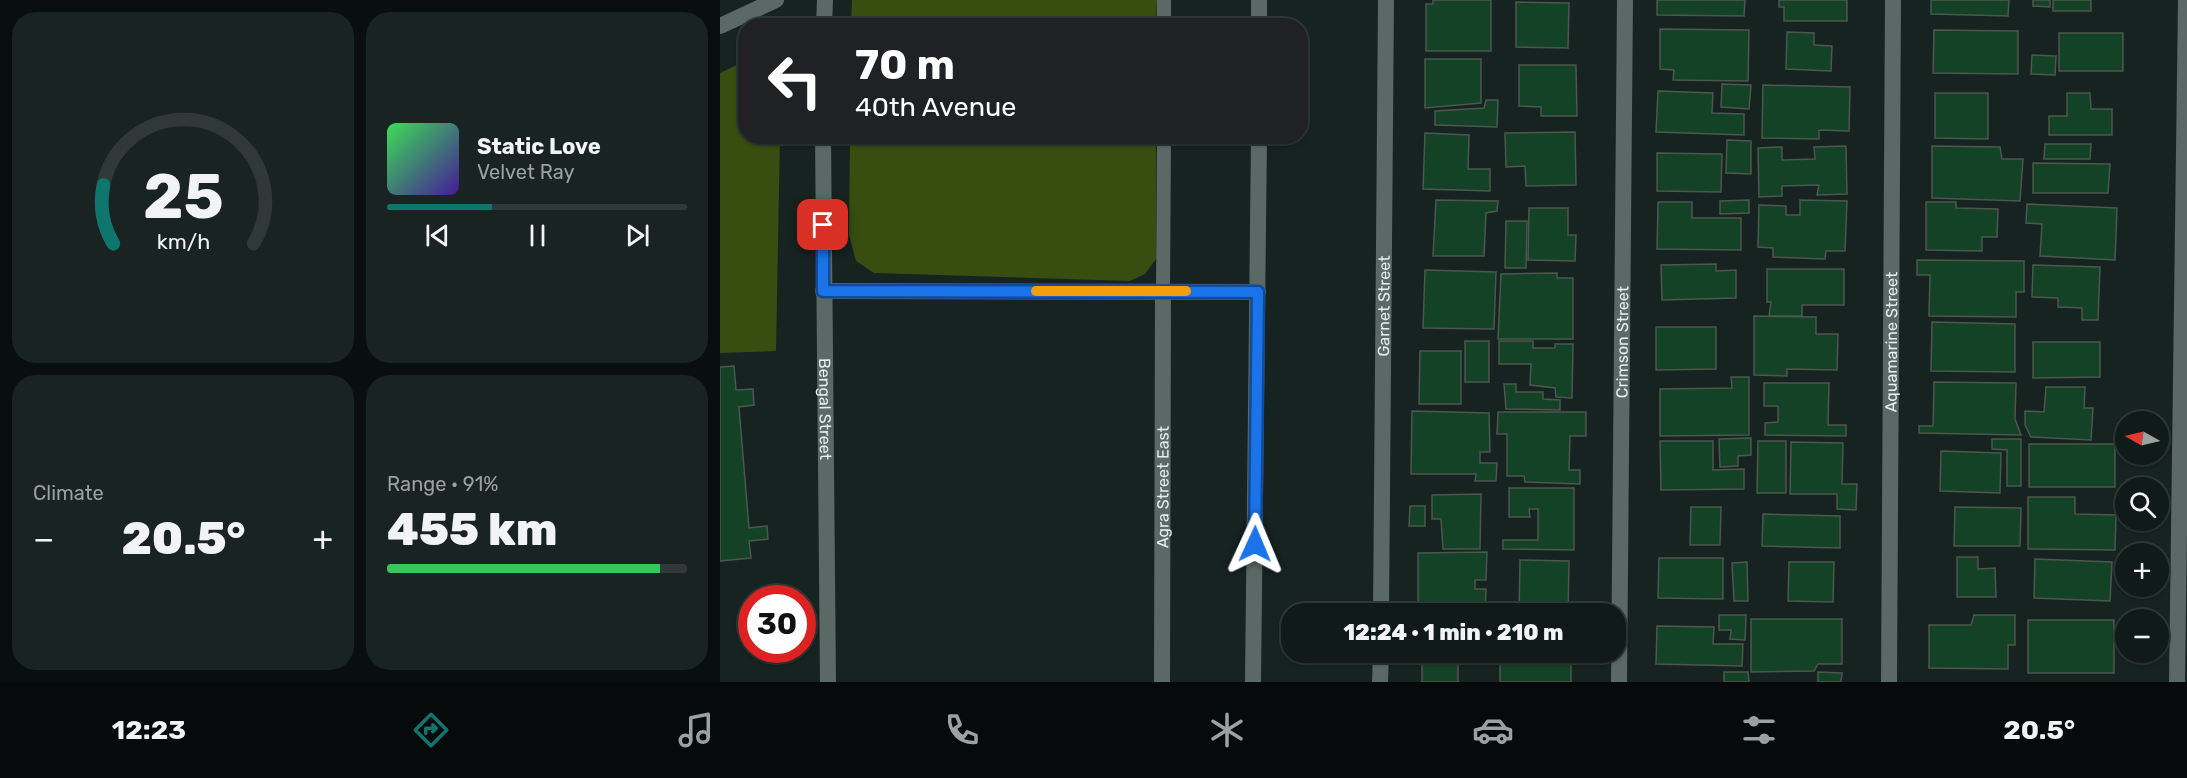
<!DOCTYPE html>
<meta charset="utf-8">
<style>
body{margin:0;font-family:Rubik,sans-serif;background:#192322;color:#f1f3f6;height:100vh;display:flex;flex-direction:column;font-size:22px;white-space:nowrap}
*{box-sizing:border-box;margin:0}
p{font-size:20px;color:#9ca1a2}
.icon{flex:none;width:33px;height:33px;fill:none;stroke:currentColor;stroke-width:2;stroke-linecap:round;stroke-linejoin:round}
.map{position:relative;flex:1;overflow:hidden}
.side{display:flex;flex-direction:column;gap:12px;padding:12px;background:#090e0e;width:720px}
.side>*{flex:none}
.top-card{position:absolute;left:18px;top:18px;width:570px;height:126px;border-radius:24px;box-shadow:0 2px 4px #0004,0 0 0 2px #303838;background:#202124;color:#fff;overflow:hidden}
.needle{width:39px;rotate:278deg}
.buttons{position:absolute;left:1395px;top:411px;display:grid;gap:12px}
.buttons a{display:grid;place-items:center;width:54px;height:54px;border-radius:50%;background:#101a19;box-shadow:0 2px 4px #0004,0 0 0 2px #303838;font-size:30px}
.speed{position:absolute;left:18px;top:585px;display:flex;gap:12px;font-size:30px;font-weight:700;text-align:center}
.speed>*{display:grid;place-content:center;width:78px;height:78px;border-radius:50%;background:#101a19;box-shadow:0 2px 4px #0004,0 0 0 2px #303838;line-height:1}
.speed .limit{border:9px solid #d22;background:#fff;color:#111}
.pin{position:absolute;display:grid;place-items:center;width:51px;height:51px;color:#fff;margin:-26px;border-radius:12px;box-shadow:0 3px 9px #0006}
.me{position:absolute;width:66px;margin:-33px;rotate:1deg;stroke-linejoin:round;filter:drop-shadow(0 0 4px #0008)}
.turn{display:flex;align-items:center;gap:21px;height:126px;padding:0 18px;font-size:27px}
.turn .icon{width:78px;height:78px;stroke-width:2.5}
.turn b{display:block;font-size:42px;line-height:51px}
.big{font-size:45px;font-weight:800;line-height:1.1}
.side .tile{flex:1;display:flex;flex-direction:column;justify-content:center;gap:9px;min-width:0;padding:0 21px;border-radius:24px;background:#192322}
.side .dial{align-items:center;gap:0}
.dial svg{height:156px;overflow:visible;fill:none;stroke:#303838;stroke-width:7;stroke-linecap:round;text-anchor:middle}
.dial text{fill:#f1f3f6;stroke:none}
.song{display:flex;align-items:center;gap:18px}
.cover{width:72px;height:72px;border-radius:9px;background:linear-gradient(135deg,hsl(130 70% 55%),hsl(260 70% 35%))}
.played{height:6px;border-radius:3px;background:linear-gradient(90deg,#0f766e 35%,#303838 35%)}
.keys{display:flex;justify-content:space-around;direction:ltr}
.heat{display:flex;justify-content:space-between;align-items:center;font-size:33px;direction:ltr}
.charge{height:9px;border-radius:4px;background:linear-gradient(90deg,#34c759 91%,#303838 0)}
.side .tiles{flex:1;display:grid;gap:12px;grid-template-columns:repeat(2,1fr)}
.trip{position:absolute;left:561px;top:603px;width:345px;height:60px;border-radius:24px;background:#101a19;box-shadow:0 2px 4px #0004,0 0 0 2px #303838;font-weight:800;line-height:60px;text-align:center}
.tabs{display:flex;height:96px;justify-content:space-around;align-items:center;background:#060a0a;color:#9ca1a2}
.tabs .icon{width:42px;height:42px}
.tabs .selected{color:#0f766e}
.tabs b{font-size:27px;color:#f1f3f6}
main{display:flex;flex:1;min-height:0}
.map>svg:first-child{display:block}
.green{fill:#384d10}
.building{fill:#144226;stroke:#4c574e;stroke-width:1.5}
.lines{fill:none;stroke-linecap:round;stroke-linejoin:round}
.service{stroke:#5a6965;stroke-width:14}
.minor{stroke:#5a6965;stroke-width:16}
.route-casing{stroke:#114b97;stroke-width:15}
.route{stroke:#1a73e8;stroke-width:10}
.slow{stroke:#f59e0b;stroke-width:10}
.labels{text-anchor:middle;stroke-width:6;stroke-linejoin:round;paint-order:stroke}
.street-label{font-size:16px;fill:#e6efed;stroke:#060b0a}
</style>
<main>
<section class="side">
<div class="tiles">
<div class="tile dial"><svg viewBox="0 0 100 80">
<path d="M14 69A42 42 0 1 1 86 69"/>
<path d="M14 69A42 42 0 0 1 9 39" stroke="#0f766e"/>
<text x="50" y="56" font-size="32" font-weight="700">25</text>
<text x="50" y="72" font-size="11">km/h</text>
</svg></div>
<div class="tile">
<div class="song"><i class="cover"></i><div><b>Static Love</b><p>Velvet Ray</p></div></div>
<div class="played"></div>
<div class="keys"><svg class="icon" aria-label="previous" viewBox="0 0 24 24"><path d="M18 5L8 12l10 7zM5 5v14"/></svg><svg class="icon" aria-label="pause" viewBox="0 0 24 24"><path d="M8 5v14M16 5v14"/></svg><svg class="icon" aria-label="next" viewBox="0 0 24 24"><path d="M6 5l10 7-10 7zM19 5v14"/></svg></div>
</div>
<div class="tile"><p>Climate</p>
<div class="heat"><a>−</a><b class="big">20.5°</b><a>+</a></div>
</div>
<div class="tile"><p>Range · 91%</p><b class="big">455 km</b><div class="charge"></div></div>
</div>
</section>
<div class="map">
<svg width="1467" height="682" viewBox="0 0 1467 682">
<rect width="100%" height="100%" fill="#162321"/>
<g class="green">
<polygon points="132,0 437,0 436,25 131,25"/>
<polygon points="25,61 26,136 60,137 56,351 0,353 0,73"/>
<polygon points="130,137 436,137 436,259 425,274 410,281 154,273 136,261 129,235"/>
</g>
<g class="building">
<polygon points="713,0 771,0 771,51 706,51 706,4 713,4"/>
<polygon points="937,0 1025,0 1024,16 937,15"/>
<polygon points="1059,0 1127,0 1127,21 1064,21 1064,7 1059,7"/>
<polygon points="1211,0 1289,0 1288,16 1211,14"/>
<polygon points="1313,0 1330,0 1330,7 1313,6"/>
<rect x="1333" y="0" width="38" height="11"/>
<polygon points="796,2 849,3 848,48 796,47"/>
<polygon points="940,29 1029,30 1028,81 953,80 954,70 940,69"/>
<polygon points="1214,30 1298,31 1298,74 1213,73"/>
<polygon points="1067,32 1094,33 1094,45 1112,46 1111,71 1066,69"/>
<rect x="1339" y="33" width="64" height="38"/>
<polygon points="1312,55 1336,56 1335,75 1311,74"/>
<polygon points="705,59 761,59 761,103 705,108"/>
<polygon points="799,65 856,65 857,116 821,116 821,107 799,106"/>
<polygon points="1002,84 1031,85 1029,109 1001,107"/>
<polygon points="1043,85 1130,87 1129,131 1099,130 1099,139 1042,138"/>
<polygon points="938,91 993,93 992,113 1024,114 1024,135 936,132"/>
<polygon points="1215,93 1268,93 1268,139 1215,138"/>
<polygon points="1347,93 1370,93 1371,109 1392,109 1392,135 1329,135 1329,116 1347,116"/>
<polygon points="766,100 778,100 777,127 715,125 715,111 764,108"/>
<polygon points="855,132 856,185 806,186 805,166 786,167 785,133"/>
<polygon points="705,133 749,135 748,169 770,169 770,191 703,189"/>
<polygon points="1007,140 1031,141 1031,174 1006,173"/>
<polygon points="1325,144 1371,144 1370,159 1324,159"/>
<polygon points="1126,146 1127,194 1097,195 1099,185 1062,186 1062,196 1039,197 1038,148 1062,147 1062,160 1095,159 1094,147"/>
<polygon points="1212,146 1280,147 1282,159 1303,159 1300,201 1212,198"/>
<polygon points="937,153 1002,154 1001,192 937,191"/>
<polygon points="1313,163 1390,164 1388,193 1313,193"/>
<polygon points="716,200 778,201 777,211 766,213 764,256 713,256"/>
<polygon points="1029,200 1029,213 1000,214 1000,201"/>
<polygon points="1080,200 1127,201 1125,251 1106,251 1105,259 1053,257 1053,248 1038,247 1039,205 1066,206 1066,215 1080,215"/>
<polygon points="938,202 972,202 972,218 1021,218 1021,250 937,249"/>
<polygon points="1206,202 1236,202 1236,208 1278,209 1277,237 1262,237 1262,251 1206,250"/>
<polygon points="1307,204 1397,208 1395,260 1320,256 1322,224 1306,223"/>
<polygon points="809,208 848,208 848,235 856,235 855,261 808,260"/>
<polygon points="786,221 807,221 806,268 785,268"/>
<polygon points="1197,260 1304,261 1304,292 1296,292 1296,317 1209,316 1210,275 1197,275"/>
<polygon points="996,264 996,271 1016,270 1016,298 942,300 941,265"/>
<polygon points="1313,265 1380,267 1378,320 1362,320 1362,308 1338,307 1338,298 1312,297"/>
<polygon points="1047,269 1124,269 1124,305 1082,305 1082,316 1049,316 1051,302 1047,302"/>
<polygon points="705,270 776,272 774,329 703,328"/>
<polygon points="837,273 837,278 853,278 853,339 778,339 781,274"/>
<polygon points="1034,316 1096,317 1096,334 1118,334 1117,370 1067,369 1067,376 1034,375"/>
<polygon points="1212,322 1295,324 1295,372 1211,371"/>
<polygon points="936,327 996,327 996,369 936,370"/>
<rect x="745" y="341" width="24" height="41"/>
<polygon points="779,341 813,341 813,348 835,348 835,344 853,344 852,398 836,397 835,388 810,385 811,364 779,364"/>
<polygon points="1313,342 1380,342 1380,377 1313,378"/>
<polygon points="700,351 741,351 741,404 699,404"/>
<polygon points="14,366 16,390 33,389 34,405 19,407 29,528 47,526 48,539 29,541 31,558 0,561 0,367"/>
<polygon points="1011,377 1029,377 1029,435 940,436 940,389 1012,388"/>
<polygon points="1214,382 1296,383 1295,419 1301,435 1199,433 1199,426 1213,426"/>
<polygon points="1044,383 1109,383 1108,425 1126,425 1126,436 1045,435 1045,423 1058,422 1058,406 1044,406"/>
<polygon points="784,384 796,384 796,392 823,392 823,399 840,400 840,410 786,409"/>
<polygon points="1326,387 1365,387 1364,408 1373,408 1371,440 1311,437 1305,425 1305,411 1324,412"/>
<polygon points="692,411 769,413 770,452 760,452 760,463 777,463 776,481 755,481 756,474 691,474"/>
<polygon points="778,412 866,412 866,436 850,436 849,470 860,470 860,484 805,482 804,476 787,476 787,434 777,434"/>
<polygon points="1031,438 1031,455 1018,456 1018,466 1000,467 999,439"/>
<polygon points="1272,439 1301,439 1301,486 1287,486 1287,450 1272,449"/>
<polygon points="940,441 993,441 993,470 1024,469 1024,489 941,490"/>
<polygon points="1038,441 1066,441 1066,493 1037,493"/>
<polygon points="1071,442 1123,443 1122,484 1137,484 1136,510 1117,509 1117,494 1070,494"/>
<rect x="1309" y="444" width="86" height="43"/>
<polygon points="1221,451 1281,453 1280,493 1220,491"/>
<polygon points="789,488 854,488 854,550 783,549 783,540 818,540 818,509 809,509 810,517 789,517"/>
<polygon points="761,494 760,549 723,549 721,519 712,519 712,495"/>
<polygon points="1308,497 1355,497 1355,514 1396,515 1395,550 1308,549"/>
<polygon points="690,506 705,506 705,526 689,526"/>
<polygon points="971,507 1001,507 1000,545 970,545"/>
<polygon points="1235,507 1301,508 1300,546 1234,546"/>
<polygon points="1043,514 1120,516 1120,548 1042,546"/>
<polygon points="767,552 766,580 755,580 755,589 766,589 765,614 698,614 698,553"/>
<polygon points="1237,557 1258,557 1258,569 1275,568 1276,597 1237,597"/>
<polygon points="939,558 1003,558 1003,599 938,598"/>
<polygon points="1315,559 1392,562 1390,601 1314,598"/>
<polygon points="800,560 849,561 848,614 799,614"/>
<polygon points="1027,562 1028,601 1014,601 1012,563"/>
<polygon points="1069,562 1114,562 1113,602 1068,601"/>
<polygon points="999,615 1026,615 1025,640 1010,639 1011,630 999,630"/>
<polygon points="1254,615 1295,615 1295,645 1288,645 1288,669 1209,668 1209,625 1251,625"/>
<polygon points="1031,619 1122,619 1122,664 1098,664 1094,671 1031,672"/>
<rect x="1308" y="620" width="86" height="53"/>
<polygon points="937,626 994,627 993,644 1023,644 1022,666 936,664"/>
<polygon points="692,652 738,652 738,682 702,682 702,659 692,659"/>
<polygon points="780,652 851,653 851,682 780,682"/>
<polygon points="1004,672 1028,672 1029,682 1004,682"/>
<polygon points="1098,672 1122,673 1121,682 1098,682"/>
</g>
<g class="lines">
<g class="service">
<polyline points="444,26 444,0"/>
<polyline points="443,291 444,136"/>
</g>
<g class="minor">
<polyline points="0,26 56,0"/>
<polyline points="104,26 105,0"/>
<polyline points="539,26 539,0"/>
<path id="s1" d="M103,136L108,682"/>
<polyline points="103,291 538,292"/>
<path id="s2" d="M661,614L666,0"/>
<path id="s3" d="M442,682L443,291"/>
<polyline points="533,682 539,136"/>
<polyline points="660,682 661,652"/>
<path id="s4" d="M899,682L905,0"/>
<path id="s5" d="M1169,682L1173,0"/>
<polyline points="1457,682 1466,0"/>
</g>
</g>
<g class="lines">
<g class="route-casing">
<polyline id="route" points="103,225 103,291 538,292 535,544"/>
</g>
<use href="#route" class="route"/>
<polyline class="slow" points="316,291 466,291"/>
</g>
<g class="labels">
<g class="street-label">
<text dy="6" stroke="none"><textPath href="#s2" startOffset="308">Garnet Street</textPath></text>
<text dy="6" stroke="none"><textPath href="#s4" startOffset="340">Crimson Street</textPath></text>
<text dy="6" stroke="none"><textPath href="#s5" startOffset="340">Aquamarine Street</textPath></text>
<text dy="6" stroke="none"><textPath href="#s1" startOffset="273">Bengal Street</textPath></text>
<text dy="6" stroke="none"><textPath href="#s3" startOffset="195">Agra Street East</textPath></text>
</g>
</g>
</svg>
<div class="buttons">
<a><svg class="needle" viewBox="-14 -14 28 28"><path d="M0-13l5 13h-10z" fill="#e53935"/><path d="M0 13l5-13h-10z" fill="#9ca1a2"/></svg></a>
<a><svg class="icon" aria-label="search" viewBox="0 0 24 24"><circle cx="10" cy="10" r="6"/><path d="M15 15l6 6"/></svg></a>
<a>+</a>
<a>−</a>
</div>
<div class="speed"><div class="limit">30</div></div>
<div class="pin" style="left:103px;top:225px;background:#d93025"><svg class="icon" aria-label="arrive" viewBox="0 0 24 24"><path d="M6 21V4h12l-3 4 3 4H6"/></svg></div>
<svg class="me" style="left:535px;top:544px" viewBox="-20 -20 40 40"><path d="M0-17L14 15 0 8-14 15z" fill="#1a73e8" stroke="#fff" stroke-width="4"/></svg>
<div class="trip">12:24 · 1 min · 210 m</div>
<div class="top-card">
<div class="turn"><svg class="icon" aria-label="left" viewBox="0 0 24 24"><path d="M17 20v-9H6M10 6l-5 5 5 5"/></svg><div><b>70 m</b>40th Avenue</div></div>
</div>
</div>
</main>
<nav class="tabs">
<b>12:23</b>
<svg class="icon selected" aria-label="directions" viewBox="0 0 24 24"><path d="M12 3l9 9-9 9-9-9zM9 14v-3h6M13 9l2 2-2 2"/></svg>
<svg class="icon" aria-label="music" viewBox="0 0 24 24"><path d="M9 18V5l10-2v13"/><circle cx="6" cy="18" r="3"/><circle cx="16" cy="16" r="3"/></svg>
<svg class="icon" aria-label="phone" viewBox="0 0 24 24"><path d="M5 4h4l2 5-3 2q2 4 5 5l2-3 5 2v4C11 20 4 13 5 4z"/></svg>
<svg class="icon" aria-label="climate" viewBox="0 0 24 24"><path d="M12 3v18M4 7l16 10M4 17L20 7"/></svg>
<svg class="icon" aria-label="car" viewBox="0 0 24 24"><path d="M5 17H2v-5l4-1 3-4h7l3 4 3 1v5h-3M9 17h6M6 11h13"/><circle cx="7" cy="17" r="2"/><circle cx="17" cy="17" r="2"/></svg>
<svg class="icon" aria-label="filters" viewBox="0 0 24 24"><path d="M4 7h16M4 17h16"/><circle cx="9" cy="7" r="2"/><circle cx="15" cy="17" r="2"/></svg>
<b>20.5°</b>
</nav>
